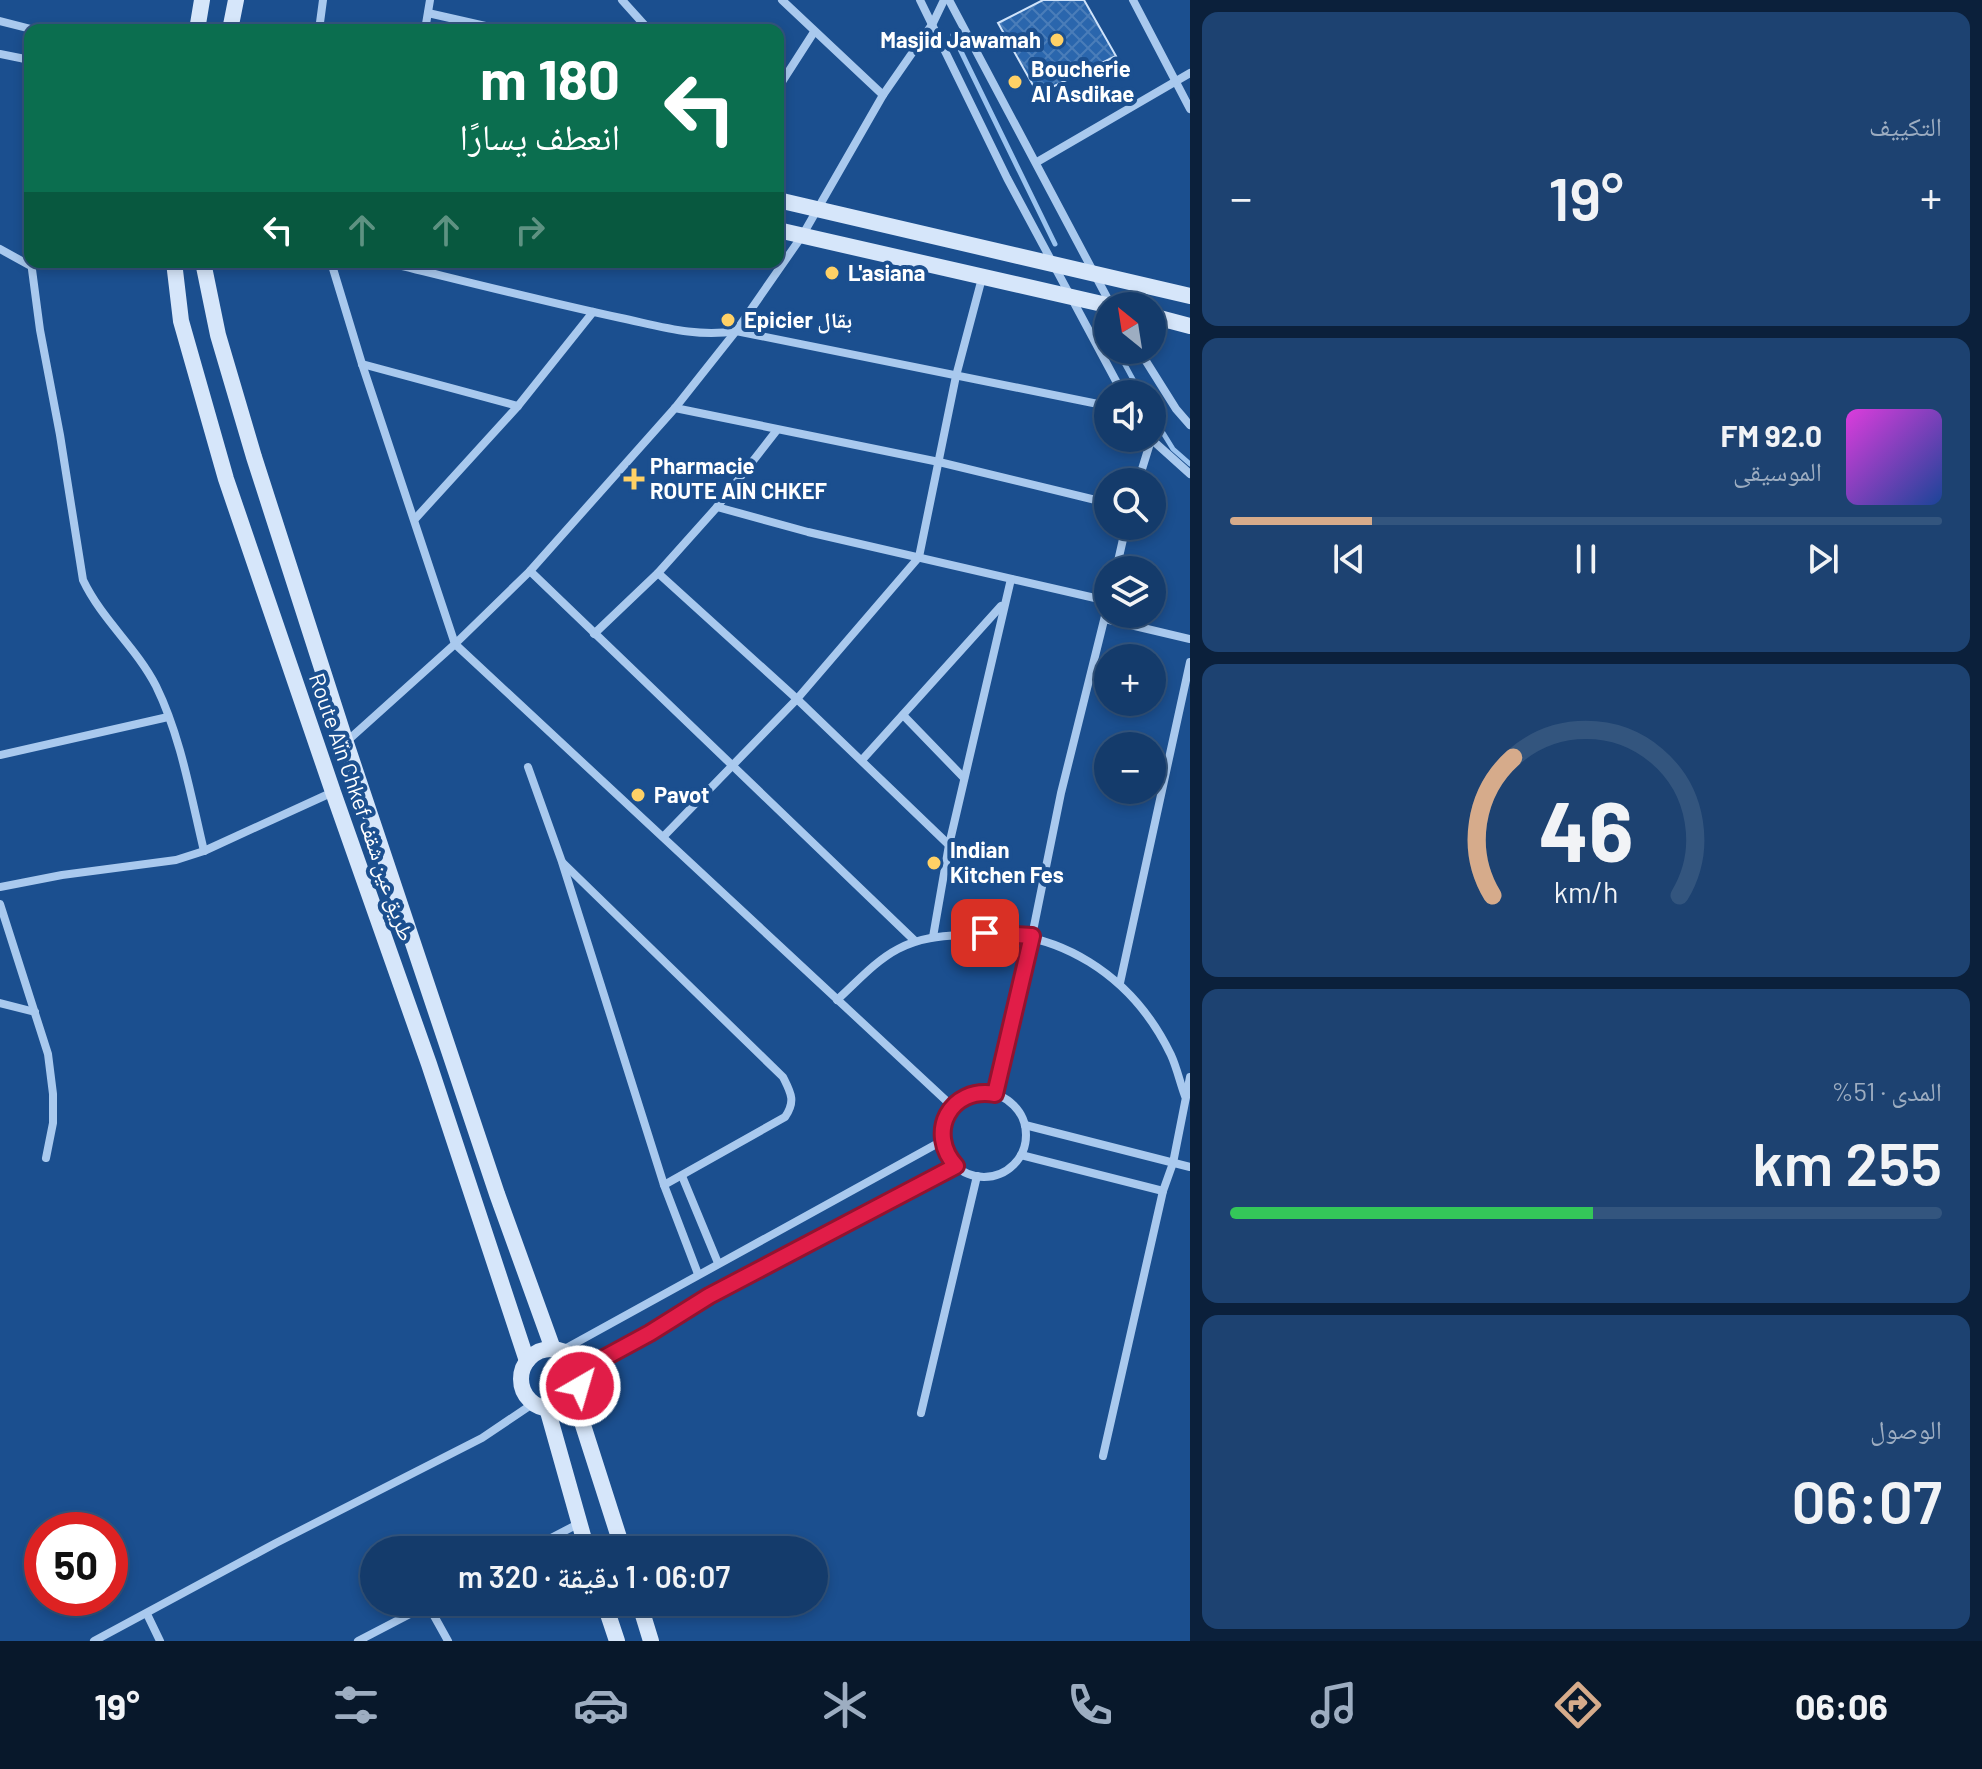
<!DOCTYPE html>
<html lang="ar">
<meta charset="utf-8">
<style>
body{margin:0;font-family:Barlow,"Noto Naskh Arabic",sans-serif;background:#1d4271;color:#f1f3f6;direction:rtl;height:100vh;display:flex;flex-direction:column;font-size:30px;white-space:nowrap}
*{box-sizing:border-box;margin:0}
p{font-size:26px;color:#9dadc1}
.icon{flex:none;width:44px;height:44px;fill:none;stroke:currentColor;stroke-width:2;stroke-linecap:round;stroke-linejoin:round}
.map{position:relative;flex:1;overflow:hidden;direction:ltr}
.drawer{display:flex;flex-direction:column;gap:12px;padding:12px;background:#0b203b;width:792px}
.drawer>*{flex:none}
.guide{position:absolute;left:24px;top:24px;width:760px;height:244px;border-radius:16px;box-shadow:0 4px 12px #0003,0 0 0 2px #33557e;direction:rtl;background:#0b6e4f;color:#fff;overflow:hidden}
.needle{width:52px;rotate:330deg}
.fabs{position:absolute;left:1094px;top:292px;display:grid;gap:16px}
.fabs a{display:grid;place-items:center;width:72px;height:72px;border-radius:50%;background:#143b6b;box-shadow:0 4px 12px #0003,0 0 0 2px #33557e;font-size:40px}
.speed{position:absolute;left:24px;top:1512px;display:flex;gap:16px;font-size:40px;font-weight:700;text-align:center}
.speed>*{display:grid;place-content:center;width:104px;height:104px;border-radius:50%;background:#143b6b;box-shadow:0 4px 12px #0003,0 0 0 2px #33557e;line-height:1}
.speed .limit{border:12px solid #d22;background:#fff;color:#111}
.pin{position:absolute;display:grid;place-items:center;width:68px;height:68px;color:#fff;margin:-34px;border-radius:16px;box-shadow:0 4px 12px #0006}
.me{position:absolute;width:88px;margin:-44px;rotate:38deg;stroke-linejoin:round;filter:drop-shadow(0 0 6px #0008)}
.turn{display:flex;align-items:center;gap:28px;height:168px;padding:0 32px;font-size:36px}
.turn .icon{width:104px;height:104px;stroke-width:2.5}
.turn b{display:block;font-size:56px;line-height:68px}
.lanes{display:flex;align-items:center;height:76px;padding:0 32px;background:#0003;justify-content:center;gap:40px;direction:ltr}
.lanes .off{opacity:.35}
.big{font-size:60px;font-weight:600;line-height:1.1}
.drawer .card{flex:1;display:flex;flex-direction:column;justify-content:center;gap:12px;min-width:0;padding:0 28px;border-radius:16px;background:#1d4271}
.drawer .dial{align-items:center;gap:0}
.dial svg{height:208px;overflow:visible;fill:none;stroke:#33557e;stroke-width:7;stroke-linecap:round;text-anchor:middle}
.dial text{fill:#f1f3f6;stroke:none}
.song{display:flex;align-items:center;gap:24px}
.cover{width:96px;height:96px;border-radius:12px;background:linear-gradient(135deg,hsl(300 70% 55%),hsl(220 70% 35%))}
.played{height:8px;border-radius:4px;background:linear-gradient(90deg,#d6ab8b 20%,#33557e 20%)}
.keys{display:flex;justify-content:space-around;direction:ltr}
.heat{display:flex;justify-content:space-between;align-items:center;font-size:44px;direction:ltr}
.charge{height:12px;border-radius:6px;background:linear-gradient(90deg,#34c759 51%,#33557e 0)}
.trip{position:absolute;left:360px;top:1536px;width:468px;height:80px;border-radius:40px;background:#143b6b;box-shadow:0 4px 12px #0003,0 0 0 2px #33557e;font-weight:600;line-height:80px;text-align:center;direction:rtl}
.tabs{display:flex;height:128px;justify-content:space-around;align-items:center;background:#08182b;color:#9dadc1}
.tabs .icon{width:56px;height:56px}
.tabs .active{color:#d6ab8b}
.tabs b{font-size:36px;color:#f1f3f6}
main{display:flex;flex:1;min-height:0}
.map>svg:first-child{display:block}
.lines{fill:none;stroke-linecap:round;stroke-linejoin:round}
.stream{stroke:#9cc4f0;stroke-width:5}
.building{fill:url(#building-cross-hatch);stroke:#cfe3fa;stroke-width:2}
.street{stroke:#a9c9ee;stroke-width:8}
.secondary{stroke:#d6e6fa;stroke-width:16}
.route-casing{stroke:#92132f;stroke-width:20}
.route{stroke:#e11d48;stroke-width:14}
.poi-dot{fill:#ffd166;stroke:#1b4f8f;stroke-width:3}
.labels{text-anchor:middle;stroke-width:8;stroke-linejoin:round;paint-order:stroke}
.poi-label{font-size:22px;font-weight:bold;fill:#fff;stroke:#1b4f8f;text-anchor:start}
.street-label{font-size:22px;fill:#fff;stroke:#1b4f8f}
</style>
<main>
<section class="drawer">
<div class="card"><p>التكييف</p>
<div class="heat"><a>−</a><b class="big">19°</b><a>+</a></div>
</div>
<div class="card">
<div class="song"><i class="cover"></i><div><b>92.0 FM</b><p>الموسيقى</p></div></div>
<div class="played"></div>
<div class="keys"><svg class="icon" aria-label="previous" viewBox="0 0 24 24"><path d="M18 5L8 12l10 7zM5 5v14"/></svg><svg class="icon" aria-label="pause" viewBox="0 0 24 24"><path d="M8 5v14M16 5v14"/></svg><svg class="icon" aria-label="next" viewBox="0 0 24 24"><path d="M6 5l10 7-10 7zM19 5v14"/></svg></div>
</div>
<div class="card dial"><svg viewBox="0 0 100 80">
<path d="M14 69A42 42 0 1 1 86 69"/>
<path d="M14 69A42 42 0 0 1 22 16" stroke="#d6ab8b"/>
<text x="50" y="56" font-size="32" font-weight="700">46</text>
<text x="50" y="72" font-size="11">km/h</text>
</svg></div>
<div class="card"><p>المدى · 51%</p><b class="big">255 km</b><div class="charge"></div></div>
<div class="card"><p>الوصول</p><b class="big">06:07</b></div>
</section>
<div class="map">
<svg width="1190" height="1641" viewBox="0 0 1190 1641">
<defs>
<pattern id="building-cross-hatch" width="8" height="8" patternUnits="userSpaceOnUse" patternTransform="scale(2)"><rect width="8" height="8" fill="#2a66ad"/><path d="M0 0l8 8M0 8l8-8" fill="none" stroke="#4a7db9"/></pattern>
</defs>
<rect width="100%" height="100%" fill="#1b4f8f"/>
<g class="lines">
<g class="stream">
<polyline points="953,35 1055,244"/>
<polyline points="1117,350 1141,394"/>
<polyline points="1152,415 1173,449 1190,464"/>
</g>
</g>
<polygon class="building" points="1043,0 1084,0 1116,56 1038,94 998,23"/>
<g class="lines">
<g class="street">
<polyline points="622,0 649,30"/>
<polyline points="782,0 883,95"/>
<polyline points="920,0 1007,178 1123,394"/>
<polyline points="949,0 1111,305"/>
<polyline points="1133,0 1190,109"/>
<polyline points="428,13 503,30"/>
<polyline points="0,21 35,30"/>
<polyline points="319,30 323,0"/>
<polyline points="425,30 430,0"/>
<polyline points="0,54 30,60"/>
<polyline points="778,88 814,32"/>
<polyline points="1037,162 1190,73"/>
<polyline points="0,249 29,265"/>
<path d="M31,262L40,330L60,435L83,580C102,620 136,647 156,686C181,737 191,797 204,851"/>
<polyline points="331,262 362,364 455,644 953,1107"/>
<path d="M386,262C464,281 542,301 621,318C659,326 697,338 736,331L1108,406"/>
<polyline points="1139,350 1176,409 1190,425"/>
<polyline points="362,364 518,406"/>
<polyline points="675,408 939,462 1108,503"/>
<polyline points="1150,438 1190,474"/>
<polyline points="1138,482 1151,440"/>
<polyline points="717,507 808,532 1108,601"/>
<polyline points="415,519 518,406 593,312"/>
<polyline points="1116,570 1126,526"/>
<polyline points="530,571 915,941"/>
<polyline points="658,573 797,699 949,845"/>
<polyline points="1105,619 1190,639"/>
<polyline points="594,634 658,573 717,507 777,430"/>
<polyline points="903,715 964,778"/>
<polyline points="346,742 455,644 530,571 675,408 736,331 802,236 883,95 933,23 944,0"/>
<polyline points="0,755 168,717"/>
<polyline points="862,760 1001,606"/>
<polyline points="528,767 562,862 664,1185 698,1274"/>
<polyline points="664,836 797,699 919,557 956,376 982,278"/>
<path d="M563,863L783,1077C791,1093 796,1101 785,1117L664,1185"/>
<polyline points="0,887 62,875 176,860 204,851 333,792"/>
<polyline points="0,904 48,1054 53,1094 53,1123 46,1158"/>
<polyline points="933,937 949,845 1011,579"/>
<polyline points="1120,983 1190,662"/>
<path d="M837,1000C856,983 875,961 898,949C920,937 944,936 969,934C1058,926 1133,976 1171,1055C1177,1068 1180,1083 1185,1096"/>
<polyline points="0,1003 35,1012"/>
<circle cx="984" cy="1135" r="42"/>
<polyline points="995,1094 1032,936 1061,793 1108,604"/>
<polyline points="1025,1125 1190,1167"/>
<polyline points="1021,1155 1163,1191"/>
<polyline points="682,1176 718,1263"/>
<polyline points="561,1351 942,1141"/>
<polyline points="580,1371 650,1333 709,1296 956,1166"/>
<polyline points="921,1413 977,1176"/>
<polyline points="1103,1456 1163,1191 1173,1163 1190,1077"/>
<polyline points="528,1550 578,1524"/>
<polyline points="428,1605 448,1641"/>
<polyline points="147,1614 160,1641"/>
<polyline points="94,1641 276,1543 482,1438 534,1403"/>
<polyline points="358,1641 433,1602"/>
</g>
<g class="secondary">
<polyline points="197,30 202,0"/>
<polyline points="230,30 236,0"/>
<polyline points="778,200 1190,296"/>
<polyline points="778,230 1111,306"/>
<polyline points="174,262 181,321 226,479 333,792 429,1064 527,1361"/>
<polyline points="203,262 218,335 254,457 346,743 497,1194 553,1349"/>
<polyline points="1152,316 1190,326"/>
<circle cx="551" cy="1379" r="30"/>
<polyline points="574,1397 623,1550"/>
<polyline points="547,1408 587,1550"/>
<polyline points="604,1602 617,1641"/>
<polyline points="639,1602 651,1641"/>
</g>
</g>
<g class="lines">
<g class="route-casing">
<path id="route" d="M580,1386V1371L650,1333L709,1296L956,1166C926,1133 950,1086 995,1094L1032,936L985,933"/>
</g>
<use href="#route" class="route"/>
</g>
<g class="poi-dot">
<circle cx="1057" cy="40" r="8"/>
<circle cx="1015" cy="82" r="8"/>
<circle cx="832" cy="273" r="8"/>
<circle cx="728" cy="320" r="8"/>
<path d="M630 467h8v8h8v8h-8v8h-8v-8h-8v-8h8z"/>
<circle cx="638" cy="795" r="8"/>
<circle cx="934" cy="863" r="8"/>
</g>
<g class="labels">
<g class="poi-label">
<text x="1041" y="48" text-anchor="end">Masjid Jawamah</text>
<text x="1031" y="77">Boucherie<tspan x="1031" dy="25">Al Asdikae</tspan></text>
<text x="848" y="281">L'asiana</text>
<text x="744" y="328">Epicier بقال</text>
<text x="650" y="474">Pharmacie<tspan x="650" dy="25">ROUTE AIN CHKEF</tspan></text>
<text x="654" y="803">Pavot</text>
<text x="950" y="858">Indian<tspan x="950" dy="25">Kitchen Fes</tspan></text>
</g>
<g class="street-label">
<text transform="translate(362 807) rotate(71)" y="8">Route Aïn Chkef طريق عين شقف</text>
</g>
</g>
</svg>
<div class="fabs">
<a><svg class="needle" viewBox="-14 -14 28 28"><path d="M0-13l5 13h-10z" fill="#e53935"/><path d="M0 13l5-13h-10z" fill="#9dadc1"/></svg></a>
<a><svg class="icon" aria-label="sound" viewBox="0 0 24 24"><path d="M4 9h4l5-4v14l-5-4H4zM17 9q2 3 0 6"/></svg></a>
<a><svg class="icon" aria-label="search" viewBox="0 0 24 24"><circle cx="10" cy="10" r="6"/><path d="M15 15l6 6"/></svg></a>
<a><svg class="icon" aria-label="layers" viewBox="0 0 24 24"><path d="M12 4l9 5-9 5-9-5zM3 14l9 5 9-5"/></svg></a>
<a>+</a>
<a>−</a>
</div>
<div class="speed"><div class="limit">50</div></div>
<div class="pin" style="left:985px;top:933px;background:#d93025"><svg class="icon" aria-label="arrive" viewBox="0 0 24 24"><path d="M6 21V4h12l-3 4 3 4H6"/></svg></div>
<svg class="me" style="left:580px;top:1386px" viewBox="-20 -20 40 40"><circle r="17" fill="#e11d48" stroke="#fff" stroke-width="3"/><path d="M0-11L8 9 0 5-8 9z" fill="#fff"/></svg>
<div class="trip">06:07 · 1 دقيقة · 320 m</div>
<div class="guide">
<div class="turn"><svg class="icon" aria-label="left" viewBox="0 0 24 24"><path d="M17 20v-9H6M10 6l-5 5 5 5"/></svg><div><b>180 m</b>انعطف يسارًا</div></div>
<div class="lanes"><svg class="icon" aria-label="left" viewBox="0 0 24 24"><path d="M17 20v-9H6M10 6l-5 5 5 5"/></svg><svg class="icon off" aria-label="ahead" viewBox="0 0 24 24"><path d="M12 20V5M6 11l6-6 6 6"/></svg><svg class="icon off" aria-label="ahead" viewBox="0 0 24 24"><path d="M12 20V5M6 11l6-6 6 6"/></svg><svg class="icon off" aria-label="right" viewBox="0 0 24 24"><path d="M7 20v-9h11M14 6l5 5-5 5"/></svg></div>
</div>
</div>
</main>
<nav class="tabs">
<b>06:06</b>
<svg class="icon active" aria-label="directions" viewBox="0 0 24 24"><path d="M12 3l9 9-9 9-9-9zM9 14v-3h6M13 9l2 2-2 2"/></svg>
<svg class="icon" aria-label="music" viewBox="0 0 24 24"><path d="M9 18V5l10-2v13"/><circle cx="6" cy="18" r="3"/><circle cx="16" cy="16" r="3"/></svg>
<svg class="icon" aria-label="phone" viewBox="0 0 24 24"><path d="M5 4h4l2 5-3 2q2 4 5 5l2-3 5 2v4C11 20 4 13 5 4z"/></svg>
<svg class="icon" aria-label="climate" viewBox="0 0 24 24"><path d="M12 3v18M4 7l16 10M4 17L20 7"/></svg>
<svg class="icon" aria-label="car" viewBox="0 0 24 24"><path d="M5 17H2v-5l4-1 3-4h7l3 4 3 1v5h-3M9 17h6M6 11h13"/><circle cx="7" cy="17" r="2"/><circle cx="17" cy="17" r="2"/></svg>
<svg class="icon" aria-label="filters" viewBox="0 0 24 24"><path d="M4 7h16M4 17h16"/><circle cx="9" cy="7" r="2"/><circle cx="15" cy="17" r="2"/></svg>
<b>19°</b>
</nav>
